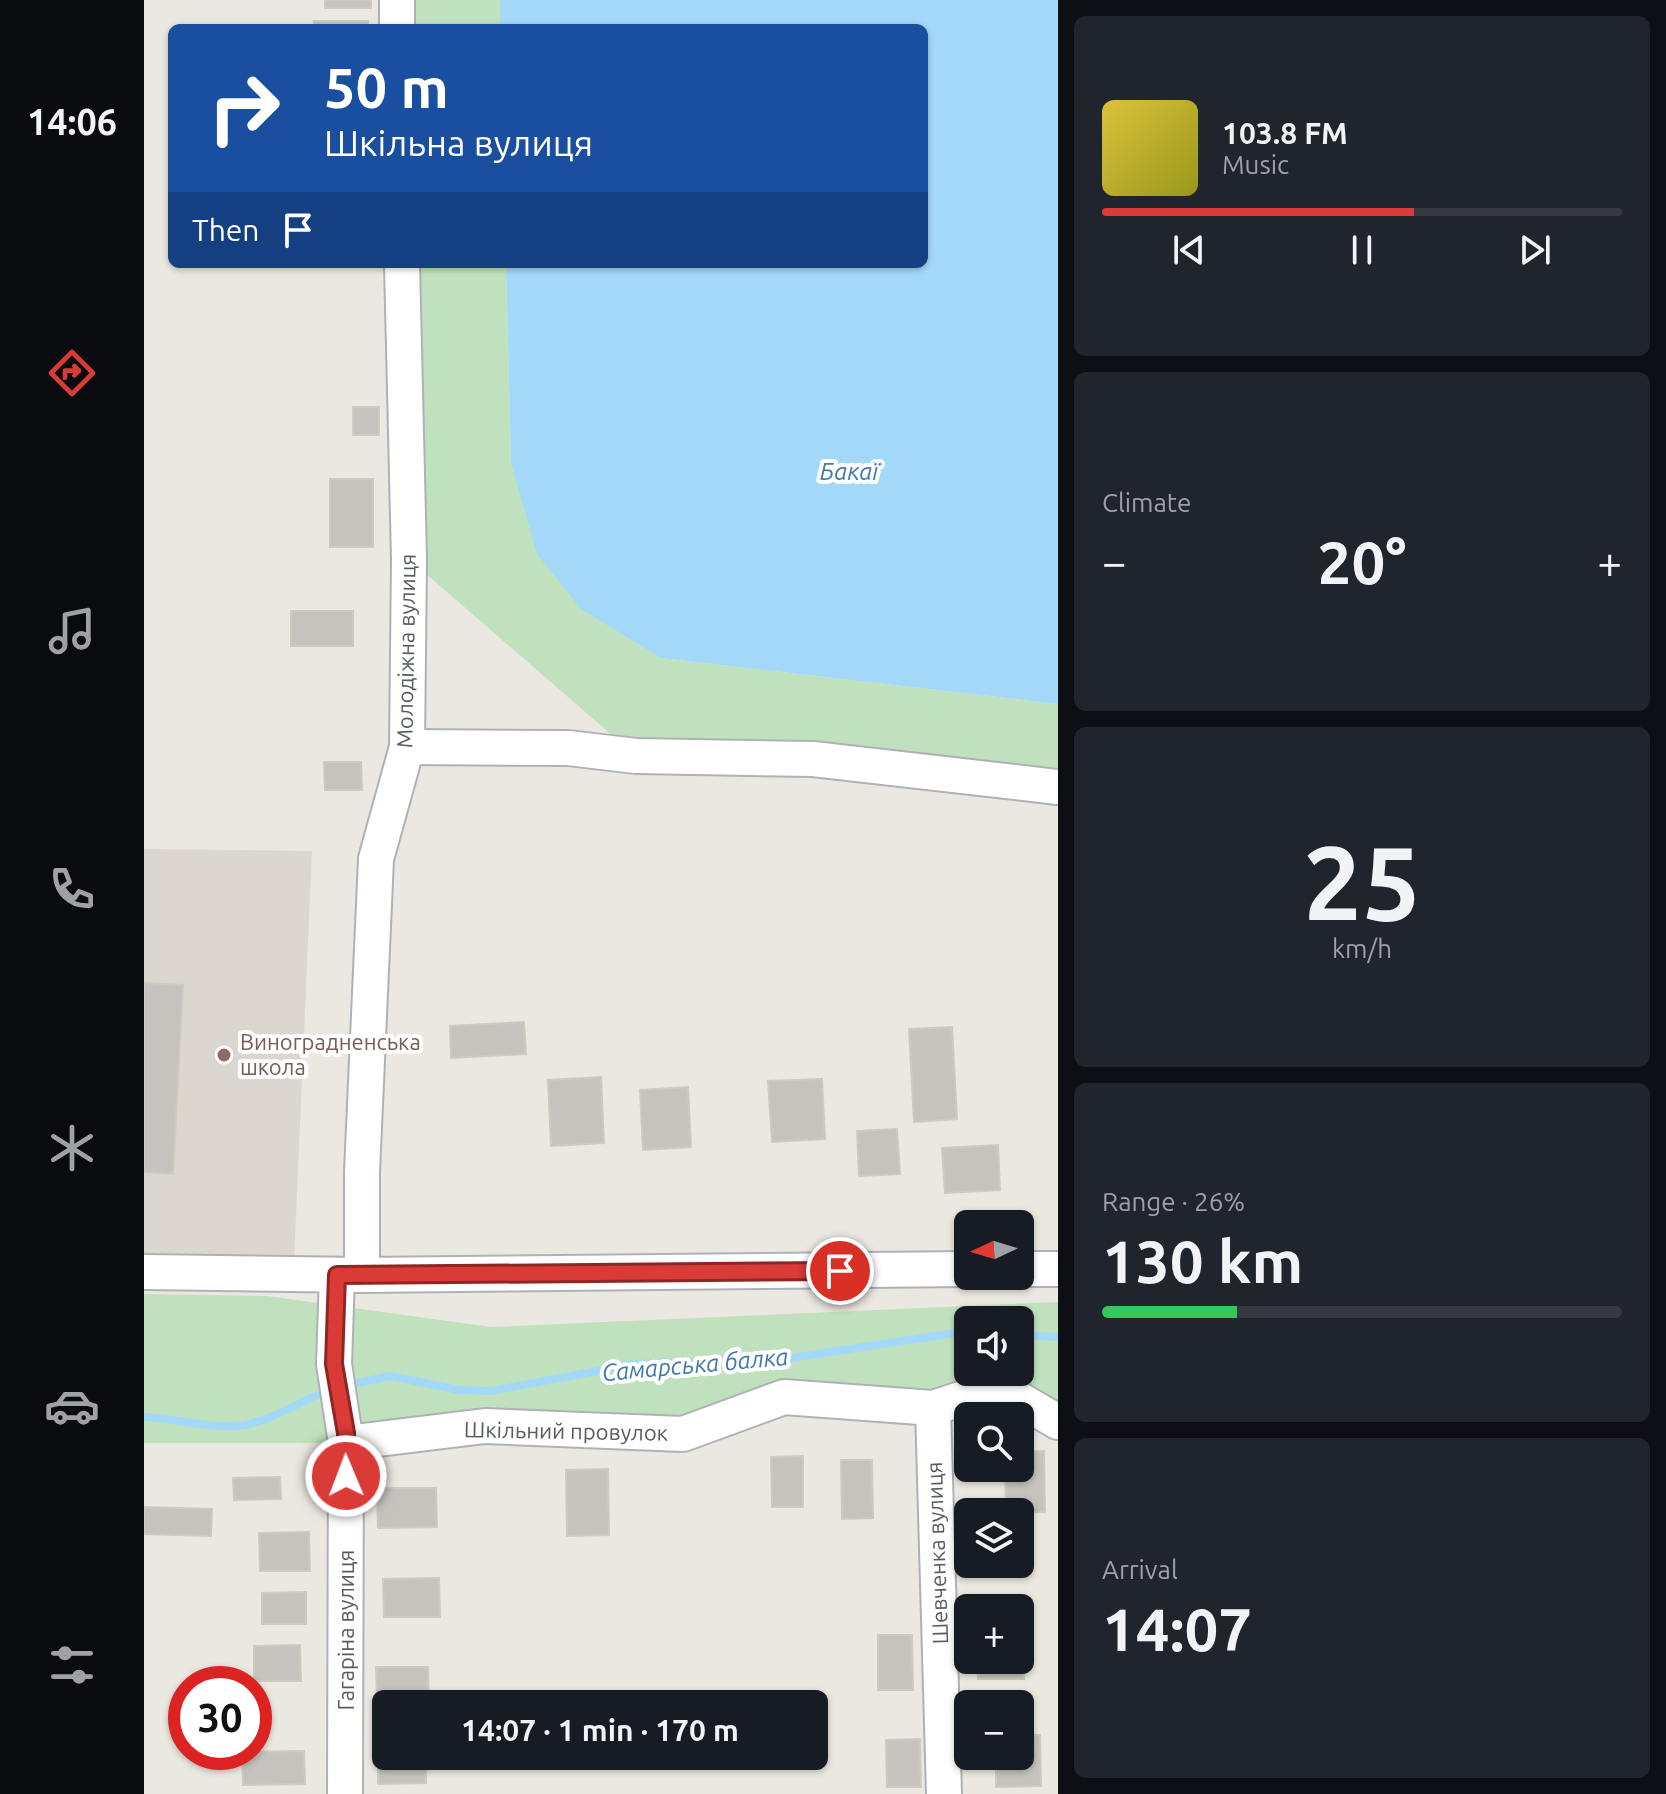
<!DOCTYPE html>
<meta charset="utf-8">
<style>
body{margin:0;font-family:Ubuntu,sans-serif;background:#20242c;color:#f1f3f6;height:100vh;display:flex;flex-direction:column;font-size:30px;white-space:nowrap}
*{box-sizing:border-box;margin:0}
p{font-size:26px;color:#9ea1a6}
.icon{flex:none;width:44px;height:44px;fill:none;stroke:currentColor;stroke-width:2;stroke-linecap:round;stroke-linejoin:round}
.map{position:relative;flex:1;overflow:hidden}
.drawer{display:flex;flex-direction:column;gap:16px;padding:16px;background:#0d0f14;width:608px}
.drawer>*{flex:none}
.banner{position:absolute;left:24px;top:24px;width:760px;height:244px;border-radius:12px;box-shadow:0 2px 6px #0004;background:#1a4fa0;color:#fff;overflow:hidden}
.needle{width:52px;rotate:266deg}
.fabs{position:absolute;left:810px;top:1210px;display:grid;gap:16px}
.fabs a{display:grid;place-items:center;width:80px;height:80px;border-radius:12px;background:#171b24;box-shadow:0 2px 6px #0004;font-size:40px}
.speed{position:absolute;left:24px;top:1666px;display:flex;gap:16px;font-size:40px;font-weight:700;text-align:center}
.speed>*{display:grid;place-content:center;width:104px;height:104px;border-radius:50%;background:#171b24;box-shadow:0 2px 6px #0004;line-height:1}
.speed .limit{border:12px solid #d22;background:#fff;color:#111}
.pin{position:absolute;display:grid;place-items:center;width:68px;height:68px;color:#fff;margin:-34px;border:4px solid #fff;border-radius:50%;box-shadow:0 2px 8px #0007}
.me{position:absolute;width:88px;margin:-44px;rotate:359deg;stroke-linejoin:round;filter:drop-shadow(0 0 6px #0008)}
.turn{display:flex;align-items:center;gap:28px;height:168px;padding:0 24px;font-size:36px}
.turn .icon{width:104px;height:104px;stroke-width:2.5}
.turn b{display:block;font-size:56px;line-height:68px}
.then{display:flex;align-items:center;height:76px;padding:0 24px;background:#0003;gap:16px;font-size:30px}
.big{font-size:60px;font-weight:700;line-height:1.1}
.drawer .card{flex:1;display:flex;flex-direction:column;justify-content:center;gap:12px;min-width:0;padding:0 28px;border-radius:12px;background:#20242c}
.drawer .dial{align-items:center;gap:0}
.dial b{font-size:104px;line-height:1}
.song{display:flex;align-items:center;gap:24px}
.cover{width:96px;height:96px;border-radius:12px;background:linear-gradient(135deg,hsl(50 70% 55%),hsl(60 70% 35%))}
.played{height:8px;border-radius:4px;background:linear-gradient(90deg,#db3b36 60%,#363941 60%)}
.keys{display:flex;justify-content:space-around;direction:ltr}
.heat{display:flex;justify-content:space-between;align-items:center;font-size:44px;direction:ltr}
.charge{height:12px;border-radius:6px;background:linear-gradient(90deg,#34c759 26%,#363941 0)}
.trip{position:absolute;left:228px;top:1690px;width:456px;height:80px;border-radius:12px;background:#171b24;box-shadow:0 2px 6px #0004;font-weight:700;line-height:80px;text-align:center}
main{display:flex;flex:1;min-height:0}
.menu{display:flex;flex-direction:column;width:144px;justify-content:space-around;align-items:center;background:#090b0e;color:#9ea1a6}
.menu .icon{width:56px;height:56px}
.menu .current{color:#db3b36}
.menu b{font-size:36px;color:#f1f3f6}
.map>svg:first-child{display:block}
.education{fill:#dbd7cf}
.green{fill:#c0e1be;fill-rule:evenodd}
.water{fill:#a4d8f8}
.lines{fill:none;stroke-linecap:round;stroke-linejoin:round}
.stream{stroke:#a4d8f8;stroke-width:8}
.building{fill:#c6c3be;stroke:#cfcac0;stroke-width:2}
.minor-casing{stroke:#aeb2b6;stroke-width:38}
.minor{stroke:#fff;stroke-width:34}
.route-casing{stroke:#8e2623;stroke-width:20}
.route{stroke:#db3b36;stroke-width:14}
.education-dot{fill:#8d6e63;stroke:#fff;stroke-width:3}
.labels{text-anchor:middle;stroke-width:8;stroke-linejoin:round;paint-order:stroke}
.street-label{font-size:22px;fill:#595d61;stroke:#fff}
.education-label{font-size:22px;fill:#785e54;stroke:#fff;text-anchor:start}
.water-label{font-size:24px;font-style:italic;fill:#4379a8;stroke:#fff}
</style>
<main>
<nav class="menu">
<b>14:06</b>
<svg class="icon current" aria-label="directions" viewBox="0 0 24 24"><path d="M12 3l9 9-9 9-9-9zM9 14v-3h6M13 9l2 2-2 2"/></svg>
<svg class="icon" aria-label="music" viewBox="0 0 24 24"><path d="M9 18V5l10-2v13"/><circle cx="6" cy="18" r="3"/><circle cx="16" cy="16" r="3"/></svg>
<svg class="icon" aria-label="phone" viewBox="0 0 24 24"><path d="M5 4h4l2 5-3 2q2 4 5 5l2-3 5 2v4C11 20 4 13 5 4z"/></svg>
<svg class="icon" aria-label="climate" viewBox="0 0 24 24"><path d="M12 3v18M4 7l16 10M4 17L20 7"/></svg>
<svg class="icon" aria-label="car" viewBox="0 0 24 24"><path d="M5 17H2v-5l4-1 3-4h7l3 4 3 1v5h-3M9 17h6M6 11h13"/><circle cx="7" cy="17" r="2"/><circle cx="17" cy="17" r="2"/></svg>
<svg class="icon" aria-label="filters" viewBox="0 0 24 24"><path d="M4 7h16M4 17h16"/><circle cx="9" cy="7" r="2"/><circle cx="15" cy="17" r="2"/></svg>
</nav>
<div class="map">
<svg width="914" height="1794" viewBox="0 0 914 1794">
<rect width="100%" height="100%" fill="#ebe8e1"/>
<polygon class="education" points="0,849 168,851 150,1262 0,1258"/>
<g class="green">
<rect x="253" y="0" width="103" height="28"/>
<polygon points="258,264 362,264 367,463 517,658 914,704 914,787 492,756 265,559"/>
<path d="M0,1294L123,1296L347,1327L914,1302V1422L871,1397H640L539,1434L202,1443H0ZM824,1320H876V1372H824Z"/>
</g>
<polygon class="water" points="356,0 914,0 914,704 517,658 437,609 393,554 367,463 362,264 780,264 780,28 356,28"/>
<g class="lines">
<g class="stream">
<polyline points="876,1335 914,1337"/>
<polyline points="200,1386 246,1376 315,1390 347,1391 490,1364 647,1358 824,1331"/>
<path d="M0,1417C33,1418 67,1430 100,1425C133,1419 156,1400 187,1390"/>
</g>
</g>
<g class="building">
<rect x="181" y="0" width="46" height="8"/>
<rect x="170" y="21" width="54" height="7"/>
<rect x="209" y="407" width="26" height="28"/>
<rect x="186" y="479" width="43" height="68"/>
<rect x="147" y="611" width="62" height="35"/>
<polygon points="180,762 217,762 218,790 181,790"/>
<polygon points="0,983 39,985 29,1174 0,1172"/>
<polygon points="380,1022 382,1054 307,1058 306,1026"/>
<polygon points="808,1027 813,1119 770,1122 765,1029"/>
<polygon points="457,1077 460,1143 407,1146 404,1080"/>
<polygon points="678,1079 681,1139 628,1142 624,1081"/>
<polygon points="544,1087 547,1147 499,1150 496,1090"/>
<polygon points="753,1129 756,1174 715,1176 713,1131"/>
<polygon points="854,1145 856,1190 801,1193 798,1148"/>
<polygon points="900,1451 901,1512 862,1512 861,1468 876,1468 876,1452"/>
<polygon points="659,1456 659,1507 628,1507 627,1457"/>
<polygon points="697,1460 728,1460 729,1518 698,1519"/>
<polygon points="464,1469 465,1535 423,1536 422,1470"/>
<polygon points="136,1477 137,1499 90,1500 89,1478"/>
<polygon points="233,1488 292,1488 293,1527 234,1528"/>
<polygon points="0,1507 68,1509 67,1536 0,1534"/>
<polygon points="165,1532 166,1571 116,1571 115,1533"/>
<polygon points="295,1578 296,1617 240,1617 239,1579"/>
<polygon points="162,1592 162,1624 118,1624 118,1593"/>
<polygon points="876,1631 879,1631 880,1679 834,1679 834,1660 876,1660"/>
<polygon points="734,1635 768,1635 769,1690 734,1690"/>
<polygon points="156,1645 157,1681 110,1681 110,1646"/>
<polygon points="232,1667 284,1667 285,1703 233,1704"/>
<polygon points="876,1735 896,1735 897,1786 852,1787 852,1756 876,1756"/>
<polygon points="776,1739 777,1787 743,1787 742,1740"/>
<polygon points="242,1750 242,1756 282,1756 282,1783 234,1784 234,1751"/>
<polygon points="160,1751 161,1784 99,1785 98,1752"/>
</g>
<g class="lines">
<g class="minor-casing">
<g id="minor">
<polyline points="253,0 253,28"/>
<polyline points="263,747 424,748 492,756 669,759 914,787"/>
<polyline points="876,1269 914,1269"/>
<polyline points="0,1272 218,1275 824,1269"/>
<polyline points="193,1275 190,1364 202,1443 201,1794"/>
<polyline points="218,1275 218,1172 232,859 263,747 265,559 258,264"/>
<polyline points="789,1408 800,1794"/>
<polyline points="202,1443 341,1426 539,1434 640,1397 789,1408 832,1394 871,1397 914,1422"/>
</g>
</g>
<use href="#minor" class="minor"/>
</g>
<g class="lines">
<g class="route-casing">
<polyline id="route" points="202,1476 202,1433 190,1364 193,1275 696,1271"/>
</g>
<use href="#route" class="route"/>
</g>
<circle class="education-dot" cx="80" cy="1055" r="8"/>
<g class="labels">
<g class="street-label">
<text transform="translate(262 651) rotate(-89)" y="8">Молодіжна вулиця</text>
<text transform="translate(422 1431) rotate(1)" y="8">Шкільний провулок</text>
<text transform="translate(793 1553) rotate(-92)" y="8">Шевченка вулиця</text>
<text transform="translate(202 1630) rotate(-90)" y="8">Гагаріна вулиця</text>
</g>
<g class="education-label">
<text x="96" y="1050">Виноградненська<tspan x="96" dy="25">школа</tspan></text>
</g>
<g class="water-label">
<text x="705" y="480">Бакаї</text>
<text transform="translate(551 1365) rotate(-5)" y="8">Самарська балка</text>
</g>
</g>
</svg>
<div class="fabs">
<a><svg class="needle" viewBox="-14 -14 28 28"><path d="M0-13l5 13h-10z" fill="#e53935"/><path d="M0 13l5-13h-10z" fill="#9ea1a6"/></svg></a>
<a><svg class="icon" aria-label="sound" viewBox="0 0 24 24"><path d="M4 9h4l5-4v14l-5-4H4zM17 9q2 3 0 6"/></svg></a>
<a><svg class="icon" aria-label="search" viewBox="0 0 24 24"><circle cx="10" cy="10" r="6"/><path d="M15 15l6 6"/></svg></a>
<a><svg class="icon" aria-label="layers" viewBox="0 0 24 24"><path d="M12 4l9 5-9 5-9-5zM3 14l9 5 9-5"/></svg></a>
<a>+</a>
<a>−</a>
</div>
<div class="speed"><div class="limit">30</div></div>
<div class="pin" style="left:696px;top:1271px;background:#d93025"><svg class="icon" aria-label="arrive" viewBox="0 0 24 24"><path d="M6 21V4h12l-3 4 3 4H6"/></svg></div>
<svg class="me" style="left:202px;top:1476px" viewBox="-20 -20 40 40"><circle r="17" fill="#db3b36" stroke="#fff" stroke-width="3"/><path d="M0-11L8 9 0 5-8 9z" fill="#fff"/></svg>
<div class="trip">14:07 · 1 min · 170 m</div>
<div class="banner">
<div class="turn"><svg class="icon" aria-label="right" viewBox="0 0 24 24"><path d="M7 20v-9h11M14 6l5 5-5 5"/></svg><div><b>50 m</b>Шкільна вулиця</div></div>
<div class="then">Then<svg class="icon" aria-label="arrive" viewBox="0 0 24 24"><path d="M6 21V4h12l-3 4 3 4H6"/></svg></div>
</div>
</div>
<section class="drawer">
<div class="card">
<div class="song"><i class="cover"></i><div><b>103.8 FM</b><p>Music</p></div></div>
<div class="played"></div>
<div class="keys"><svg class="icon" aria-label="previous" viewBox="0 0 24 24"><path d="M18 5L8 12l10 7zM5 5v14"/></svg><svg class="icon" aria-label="pause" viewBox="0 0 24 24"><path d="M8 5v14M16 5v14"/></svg><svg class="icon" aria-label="next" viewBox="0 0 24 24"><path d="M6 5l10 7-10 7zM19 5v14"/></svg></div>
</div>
<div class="card"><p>Climate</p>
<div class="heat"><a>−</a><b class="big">20°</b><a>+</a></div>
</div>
<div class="card dial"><b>25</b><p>km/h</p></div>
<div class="card"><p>Range · 26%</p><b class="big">130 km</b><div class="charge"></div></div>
<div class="card"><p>Arrival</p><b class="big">14:07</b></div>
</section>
</main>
